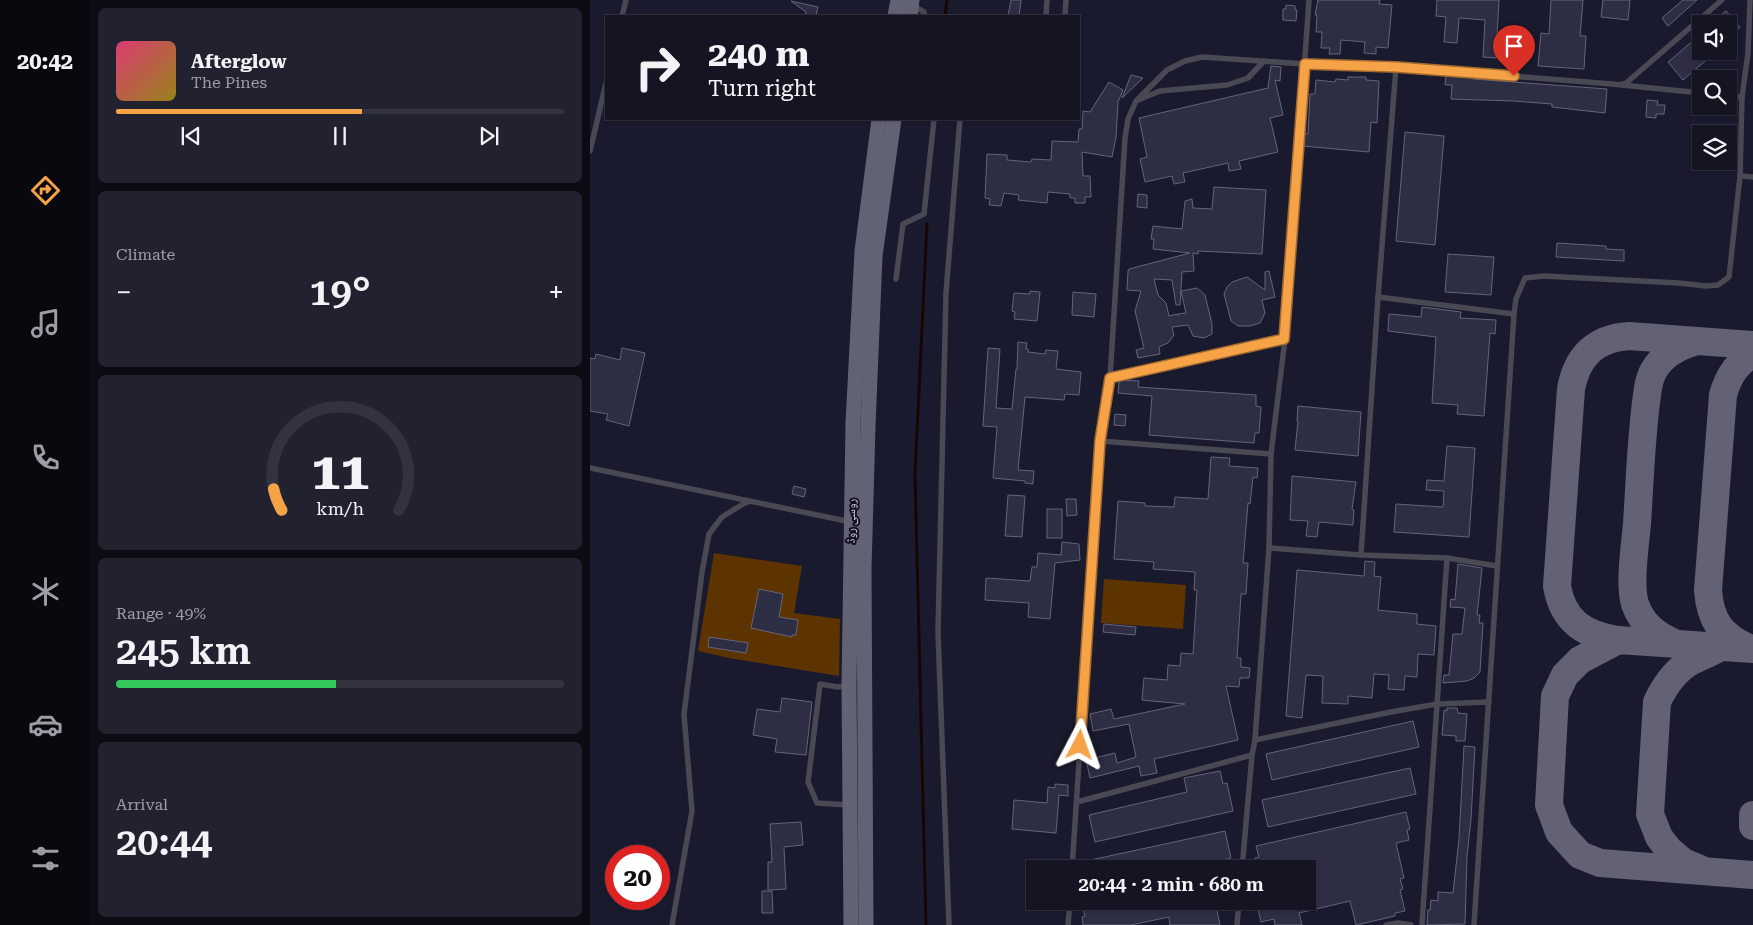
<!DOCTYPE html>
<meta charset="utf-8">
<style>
body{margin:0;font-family:"Roboto Serif","Noto Naskh Arabic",serif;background:#21212f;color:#f1f3f6;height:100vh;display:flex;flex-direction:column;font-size:19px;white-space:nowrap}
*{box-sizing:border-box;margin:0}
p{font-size:16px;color:#9d9ea5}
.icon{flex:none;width:28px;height:28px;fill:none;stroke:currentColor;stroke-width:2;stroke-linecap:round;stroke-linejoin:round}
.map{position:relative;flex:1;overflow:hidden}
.details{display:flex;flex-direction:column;gap:8px;padding:8px;background:#0b0b13;width:500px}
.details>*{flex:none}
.guide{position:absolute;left:15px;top:15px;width:475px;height:105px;border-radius:0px;box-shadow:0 1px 4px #0004,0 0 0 1px #333340;background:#141422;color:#f1f3f6;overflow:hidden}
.controls{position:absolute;left:1102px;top:15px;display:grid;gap:10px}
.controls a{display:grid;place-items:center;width:45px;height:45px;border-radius:0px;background:#141422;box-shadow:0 1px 4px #0004,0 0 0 1px #333340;font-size:25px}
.speed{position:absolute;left:15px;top:845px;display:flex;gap:10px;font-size:25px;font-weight:700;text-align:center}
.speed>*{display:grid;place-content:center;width:65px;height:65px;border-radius:50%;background:#141422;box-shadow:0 1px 4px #0004,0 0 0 1px #333340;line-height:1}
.speed .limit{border:8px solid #d22;background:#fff;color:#111}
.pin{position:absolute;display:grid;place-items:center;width:42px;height:42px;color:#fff;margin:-51px -21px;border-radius:50% 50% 50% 0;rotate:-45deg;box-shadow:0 0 5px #0007}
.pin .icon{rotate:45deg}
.me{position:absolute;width:55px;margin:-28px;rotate:4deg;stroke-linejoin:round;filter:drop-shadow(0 0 4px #0008)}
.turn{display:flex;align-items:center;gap:18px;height:105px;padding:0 20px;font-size:22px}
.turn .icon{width:65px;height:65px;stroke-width:2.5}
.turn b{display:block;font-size:35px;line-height:42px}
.big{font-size:38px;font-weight:600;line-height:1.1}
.details .widget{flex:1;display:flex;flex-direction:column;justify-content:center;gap:8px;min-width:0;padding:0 18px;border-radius:8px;background:#21212f}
.details .dial{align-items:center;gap:0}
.dial svg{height:130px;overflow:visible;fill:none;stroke:#333340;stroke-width:7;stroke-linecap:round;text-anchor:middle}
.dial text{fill:#f1f3f6;stroke:none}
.song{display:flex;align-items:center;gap:15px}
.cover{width:60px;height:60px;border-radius:8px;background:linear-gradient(135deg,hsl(340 70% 55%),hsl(50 70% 35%))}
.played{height:5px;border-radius:2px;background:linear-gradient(90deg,#f6a247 55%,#333340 55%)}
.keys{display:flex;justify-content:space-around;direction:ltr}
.heat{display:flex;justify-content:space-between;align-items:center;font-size:28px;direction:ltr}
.charge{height:8px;border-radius:4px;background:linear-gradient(90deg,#34c759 49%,#333340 0)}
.trip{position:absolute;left:436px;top:860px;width:290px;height:50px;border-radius:0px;background:#141422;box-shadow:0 1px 4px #0004,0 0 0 1px #333340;font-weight:600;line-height:50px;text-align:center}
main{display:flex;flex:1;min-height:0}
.tab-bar{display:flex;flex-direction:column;width:90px;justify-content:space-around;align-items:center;background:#08080e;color:#9d9ea5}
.tab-bar .icon{width:35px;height:35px}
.tab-bar .on{color:#f6a247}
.tab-bar b{font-size:22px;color:#f1f3f6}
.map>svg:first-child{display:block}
.green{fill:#5d3400}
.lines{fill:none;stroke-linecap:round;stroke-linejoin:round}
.stream{stroke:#180400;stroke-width:3}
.taxiway{stroke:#626274;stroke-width:28}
.building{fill:#2d2e44;stroke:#63647d}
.service{stroke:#484953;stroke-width:5.5}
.secondary{stroke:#616273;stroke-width:15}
.route-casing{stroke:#a0692e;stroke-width:12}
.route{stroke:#f6a247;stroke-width:9}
.labels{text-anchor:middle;stroke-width:4;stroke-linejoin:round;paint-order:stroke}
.street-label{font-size:12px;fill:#d0d1df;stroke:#111024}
</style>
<main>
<nav class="tab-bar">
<b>20:42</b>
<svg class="icon on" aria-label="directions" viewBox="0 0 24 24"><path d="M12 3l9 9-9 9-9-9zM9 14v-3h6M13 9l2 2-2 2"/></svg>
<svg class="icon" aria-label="music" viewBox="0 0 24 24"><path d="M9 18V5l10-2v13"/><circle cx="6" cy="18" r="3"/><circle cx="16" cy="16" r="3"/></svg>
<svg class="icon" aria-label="phone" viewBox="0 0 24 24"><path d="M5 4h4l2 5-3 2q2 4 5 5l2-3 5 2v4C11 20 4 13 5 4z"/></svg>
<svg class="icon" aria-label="climate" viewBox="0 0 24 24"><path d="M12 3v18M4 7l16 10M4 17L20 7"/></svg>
<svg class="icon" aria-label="car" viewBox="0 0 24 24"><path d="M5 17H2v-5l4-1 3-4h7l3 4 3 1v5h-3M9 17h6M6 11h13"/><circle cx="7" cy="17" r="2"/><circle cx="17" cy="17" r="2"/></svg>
<svg class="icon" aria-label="filters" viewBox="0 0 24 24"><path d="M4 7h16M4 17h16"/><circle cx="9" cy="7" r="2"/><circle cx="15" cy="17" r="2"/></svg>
</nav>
<section class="details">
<div class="widget">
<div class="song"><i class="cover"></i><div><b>Afterglow</b><p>The Pines</p></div></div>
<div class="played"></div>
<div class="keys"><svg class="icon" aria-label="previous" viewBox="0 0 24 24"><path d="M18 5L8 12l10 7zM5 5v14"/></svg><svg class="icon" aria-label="pause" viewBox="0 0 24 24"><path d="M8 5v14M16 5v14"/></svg><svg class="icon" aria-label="next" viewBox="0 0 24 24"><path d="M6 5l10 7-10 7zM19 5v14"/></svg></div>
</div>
<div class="widget"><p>Climate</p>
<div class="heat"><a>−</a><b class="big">19°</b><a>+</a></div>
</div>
<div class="widget dial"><svg viewBox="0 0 100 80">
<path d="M14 69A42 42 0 1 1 86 69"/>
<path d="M14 69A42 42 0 0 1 9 56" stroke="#f6a247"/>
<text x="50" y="56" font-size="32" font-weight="700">11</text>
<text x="50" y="72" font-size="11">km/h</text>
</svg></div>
<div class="widget"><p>Range · 49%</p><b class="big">245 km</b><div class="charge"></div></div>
<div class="widget"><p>Arrival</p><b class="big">20:44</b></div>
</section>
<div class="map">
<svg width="1163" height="925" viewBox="0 0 1163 925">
<rect width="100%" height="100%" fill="#1a1a2e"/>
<g class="green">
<polygon points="124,553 212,566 204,613 250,619 249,676 139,658 108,651"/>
<polygon points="514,579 596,585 593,629 511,623"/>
</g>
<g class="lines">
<g class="stream">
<polyline points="355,16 357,0"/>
<polyline points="336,925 325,474 337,224"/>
</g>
<g class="taxiway">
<path d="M1028,640C994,635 973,621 967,586L981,389C987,356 1006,338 1039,336L1163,345"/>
<path d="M1084,643C1065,634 1052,624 1045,604C1039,584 1045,546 1047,524C1050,479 1051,433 1058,388C1059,382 1061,375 1064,370C1073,354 1089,346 1107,341"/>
<path d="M1159,648C1131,636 1120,620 1118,590L1133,395C1138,377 1146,363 1163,354"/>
<polyline points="1163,649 1028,640 990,660 975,675 965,696 959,805 969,832 990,855 1010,863 1163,875"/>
<polyline points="1163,815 1163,826"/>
<path d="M1110,869L1093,862L1079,850L1069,837L1060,814L1067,702C1075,685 1085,670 1102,661C1111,656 1121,653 1130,647"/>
</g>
</g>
<g class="building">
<polygon points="421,0 431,0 429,16 418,16"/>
<polygon points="728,0 790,0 789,4 802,5 798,48 786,47 786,54 774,53 775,42 751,40 750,54 739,54 740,48 731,48 732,32 726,32 727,15 725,15"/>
<polygon points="847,0 909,0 907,36 923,37 922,54 906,53 906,58 893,57 895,20 869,18 867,43 854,42 856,17 846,16"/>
<polygon points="961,0 993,0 990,36 996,36 994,69 948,66 951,33 959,34"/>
<polygon points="1013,0 1040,0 1038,20 1011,17"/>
<polygon points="1093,0 1107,0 1078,26 1072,18"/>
<polygon points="201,1 228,7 226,16 215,15 216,12"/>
<polygon points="696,5 705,6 705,10 707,10 706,21 693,20 693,9 696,9"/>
<polygon points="1136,11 1150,27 1139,37 1139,24 1120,24"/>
<polygon points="1111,34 1111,51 1127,51 1093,80 1078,62"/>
<polygon points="681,66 691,67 690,81 685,80 693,115 680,118 688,152 649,161 651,169 639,171 638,163 593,173 595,182 584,184 582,176 555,182 550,159 557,157 549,118 678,88"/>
<polygon points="541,75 553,78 532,98"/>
<polygon points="856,76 883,78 883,79 1017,89 1015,113 962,107 962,104 923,101 861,99 862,85 855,85"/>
<polygon points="758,77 776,77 776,80 789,81 787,123 781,122 779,152 713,146 714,134 718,134 720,94 725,94 726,80 745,82 746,79 758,80"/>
<polygon points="519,82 533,90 528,102 526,137 522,157 492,152 493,176 500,176 501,197 495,197 495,203 485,203 485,198 480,198 480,194 458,192 457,203 428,200 429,195 414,193 411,206 399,205 400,199 395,198 397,154 417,155 417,160 441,162 442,159 461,160 462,141 488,142 489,129 492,129 493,111 500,112"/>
<polygon points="1057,100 1068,101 1067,105 1075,105 1074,114 1066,114 1066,118 1056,117"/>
<polygon points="815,132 854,136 845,245 806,241"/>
<polygon points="624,187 676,190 672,254 608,251 608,254 603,253 604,271 592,272 590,305 586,305 582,280 564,279 568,295 576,303 579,316 587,314 588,316 588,314 596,313 591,291 607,288 615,295 622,324 622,334 614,338 603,336 598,325 582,327 584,335 578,343 569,347 570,354 548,358 546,350 554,348 545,311 551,291 537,290 538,271 539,269 600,253 563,249 564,239 561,239 563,226 592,229 595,201 602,199 603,208 622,209"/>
<polygon points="548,194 557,195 557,208 547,207"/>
<polygon points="967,243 1016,246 1016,249 1034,250 1034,261 966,257"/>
<polygon points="858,254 904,257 901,295 855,292"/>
<polygon points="679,271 685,297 672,300 675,313 670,323 660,326 648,326 641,321 634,294 637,287 642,282 657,277 675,290 675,272"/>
<polygon points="440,291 450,292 447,321 424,319 425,312 422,311 424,293 440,294"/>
<polygon points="483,292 506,294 504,317 482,315"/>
<polygon points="832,307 871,312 870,318 906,320 905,334 900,333 894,416 867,414 868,405 842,403 846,337 798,331 799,314 831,317"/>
<polygon points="428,342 437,343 436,349 438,349 438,352 455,354 456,350 468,351 466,369 491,372 489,395 475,394 474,400 435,397 428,470 444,471 443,484 435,483 435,481 403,478 407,427 393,426 398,348 410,349 406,408 422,409 426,369 427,369"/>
<polygon points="32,348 55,353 39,426 16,420 18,414 0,411 0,358 5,359 6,354 30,360"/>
<polygon points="533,380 549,381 548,387 666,395 666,406 671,407 669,433 665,433 664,443 559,435 562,396 528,393 529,381"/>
<polygon points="708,406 771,412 768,456 705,450 708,421 707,421"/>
<polygon points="525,414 536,415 535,426 524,425"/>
<polygon points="857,446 885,448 879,537 804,532 806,504 853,507 854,491 836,490 837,480 854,481"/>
<polygon points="621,457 640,458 639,466 668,468 667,478 663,477 660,504 658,503 653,563 658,563 656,594 651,594 647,658 651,658 651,667 660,668 659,678 650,678 649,687 636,686 648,740 564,759 567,773 551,776 549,766 500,778 496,760 525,753 527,763 546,757 539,724 503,731 500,714 521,709 524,719 595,704 552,700 554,678 577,680 578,665 590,666 591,653 603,654 607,590 604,590 605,572 563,569 564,562 524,559 528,501 555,503 555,506 584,507 585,497 618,499"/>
<polygon points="702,476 766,482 762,509 764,510 763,525 729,522 727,537 716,536 718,521 700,520"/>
<polygon points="204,486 216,489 214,497 202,494"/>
<polygon points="418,495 435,496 432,537 415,536"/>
<polygon points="476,499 486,499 487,515 477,516"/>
<rect x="457" y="509" width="15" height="29"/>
<polygon points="472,542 489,544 490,560 465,563 460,619 438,617 439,603 395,600 396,578 440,581 442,567 447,567 448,553 471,555"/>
<polygon points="775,561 785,562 784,576 791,577 788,610 827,614 827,624 846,626 844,655 828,654 827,677 815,676 814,690 798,689 799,675 784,674 782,698 758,696 758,704 732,703 733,676 716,675 712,718 696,716 707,570 774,576"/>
<polygon points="868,564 892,568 887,615 890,615 889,623 893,623 890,672 884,678 877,681 853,683 854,675 859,675 863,634 872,634 875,608 860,607 861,599 865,600"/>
<polygon points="169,589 193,594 189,617 208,620 206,635 202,635 202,637 161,628"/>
<polygon points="514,624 546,627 545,635 513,632"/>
<polygon points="119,637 158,643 156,653 118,647"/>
<polygon points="192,698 222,702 216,755 185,752 187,739 163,735 167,709 190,712"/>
<polygon points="857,708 867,708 868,713 877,714 875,741 866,741 866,736 852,735 854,710 857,711"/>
<polygon points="823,721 829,747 682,780 676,754"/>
<polygon points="874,746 885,747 881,819 877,856 875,924 837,925 838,910 840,910 841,900 848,901 848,892 863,893 869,839"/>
<polygon points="820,768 826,794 678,827 672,800"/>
<polygon points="630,771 633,784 637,783 643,811 505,842 499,815 597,792 594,778"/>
<polygon points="465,784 478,785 478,796 469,795 466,833 422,829 424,800 457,803 458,787 465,788"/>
<polygon points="816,812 820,829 817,830 819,840 806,843 814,878 810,879 813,889 810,890 815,911 805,913 805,916 766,925 760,901 709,913 712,925 685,925 684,919 671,922 667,905 670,904 669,901 718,901 718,863 694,869 667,869 665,858 669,857 666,846"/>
<polygon points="211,822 213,845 194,847 196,889 178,890 178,862 182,862 180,824"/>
<polygon points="635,831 641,858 591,869 498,869 496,861"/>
<polygon points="172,891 182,891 183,913 172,913"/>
<polygon points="514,901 625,901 630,925 580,925 579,917 541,925 493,925 492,917 495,916 492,906"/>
</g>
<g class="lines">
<g class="service">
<polyline points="322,5 334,12 335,16"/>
<polyline points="32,16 36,0"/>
<polyline points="456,16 457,0"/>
<polyline points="475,16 476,0"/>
<polyline points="1032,84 1035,84 1132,0"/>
<polyline points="1139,96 1152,97"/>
<polyline points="548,100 570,91 637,85 658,78 674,61"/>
<polyline points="0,151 16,83"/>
<polyline points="1150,176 1163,177"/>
<polyline points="306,279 313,224 334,214 344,119"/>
<polyline points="788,297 924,314"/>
<polyline points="520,378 695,339"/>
<polyline points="510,441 681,454"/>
<polyline points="0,468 261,522"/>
<polyline points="679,548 771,555 857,558 907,566"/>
<polyline points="771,555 788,297 806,67"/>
<polyline points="665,740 801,712 847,704 899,702"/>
<polyline points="487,802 662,755"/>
<polyline points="259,805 227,803 218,782 230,684 248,687 259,685"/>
<polyline points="482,869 510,441 520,378 535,138 538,119 546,101 577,70 595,61 612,57 715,64 806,67 1022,84 1111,93"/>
<polyline points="652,869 662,755 665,740 679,548 681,454 695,339 719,0"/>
<polyline points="82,925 102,811 94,714 112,572 119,534 132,517 153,504 160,501"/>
<polyline points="359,925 348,632 356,293 370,119"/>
<polyline points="478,925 480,901"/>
<polyline points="647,925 649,901"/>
<polyline points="796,925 808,923 821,925"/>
<polyline points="832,925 857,558"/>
<polyline points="884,925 924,314 926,299 935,278 954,276 1089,283 1116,286 1128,285 1139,277 1150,176 1152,97 1158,53 1160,0"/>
</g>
<g class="secondary">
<polyline points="305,16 308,0"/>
<polyline points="320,16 322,0"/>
<polyline points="261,925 259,685 263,423 272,251 289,119"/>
<polyline points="276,925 274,569 278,426 285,256 304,119"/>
</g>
</g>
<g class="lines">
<g class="route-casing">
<polyline id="route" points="490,745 510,441 520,378 694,339 715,64 806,67 924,76"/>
</g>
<use href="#route" class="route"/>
</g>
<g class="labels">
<g class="street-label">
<text transform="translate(261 521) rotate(-89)" y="4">روسی روڈ</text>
</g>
</g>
</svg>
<div class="controls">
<a><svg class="icon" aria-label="sound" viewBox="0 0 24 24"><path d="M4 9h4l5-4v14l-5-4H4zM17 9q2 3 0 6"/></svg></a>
<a><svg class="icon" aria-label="search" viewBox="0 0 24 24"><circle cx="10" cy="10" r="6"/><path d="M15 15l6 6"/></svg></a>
<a><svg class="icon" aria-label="layers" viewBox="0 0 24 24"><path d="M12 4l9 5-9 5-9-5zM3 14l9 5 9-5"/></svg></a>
</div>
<div class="speed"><div class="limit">20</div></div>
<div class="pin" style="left:924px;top:76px;background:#d93025"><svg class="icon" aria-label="arrive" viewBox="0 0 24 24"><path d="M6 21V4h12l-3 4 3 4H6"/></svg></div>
<svg class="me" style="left:490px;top:745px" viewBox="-20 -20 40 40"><path d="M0-17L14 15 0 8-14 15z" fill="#f6a247" stroke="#fff" stroke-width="4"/></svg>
<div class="trip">20:44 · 2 min · 680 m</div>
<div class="guide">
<div class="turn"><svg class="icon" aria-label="right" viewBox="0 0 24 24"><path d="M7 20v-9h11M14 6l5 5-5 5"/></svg><div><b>240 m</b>Turn right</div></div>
</div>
</div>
</main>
